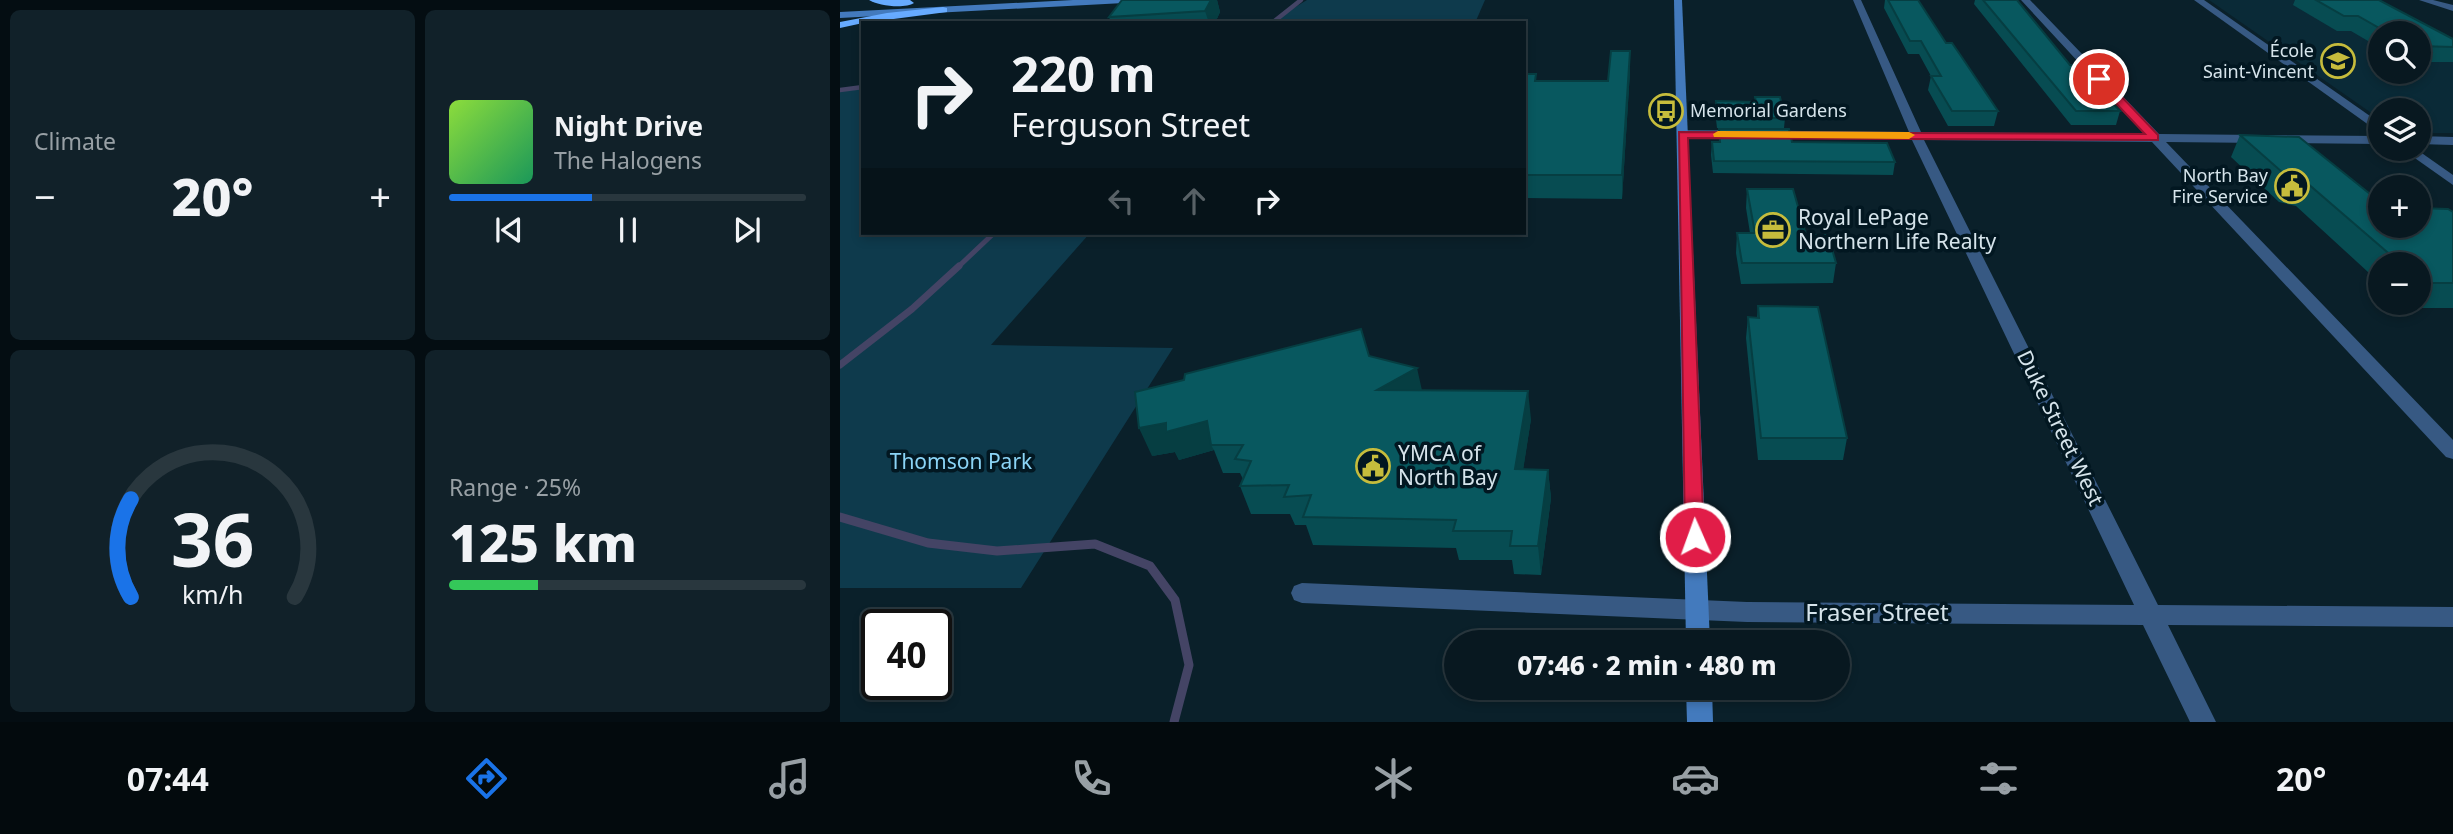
<!DOCTYPE html>
<meta charset="utf-8">
<style>
body{margin:0;font-family:"Noto Sans",sans-serif;background:#112129;color:#f1f3f6;height:100vh;display:flex;flex-direction:column;font-size:26px;white-space:nowrap}
*{box-sizing:border-box;margin:0}
p{font-size:23px;color:#98a0a5}
.icon{flex:none;width:38px;height:38px;fill:none;stroke:currentColor;stroke-width:2;stroke-linecap:round;stroke-linejoin:round}
.map{position:relative;flex:1;overflow:hidden}
.sheet{display:flex;flex-direction:column;gap:10px;padding:10px;background:#040d12;width:840px}
.sheet>*{flex:none}
.banner{position:absolute;left:21px;top:21px;width:665px;height:214px;border-radius:0px;box-shadow:0 4px 10px #0003,0 0 0 2px #29373e;background:#081820;color:#f1f3f6;overflow:hidden}
.buttons{position:absolute;left:1528px;top:21px;display:grid;gap:14px}
.buttons a{display:grid;place-items:center;width:63px;height:63px;border-radius:50%;background:#081820;box-shadow:0 4px 10px #0003,0 0 0 2px #29373e;font-size:35px}
.speed{position:absolute;left:21px;top:609px;display:flex;gap:14px;font-size:35px;font-weight:700;text-align:center}
.speed>*{display:grid;place-content:center;width:91px;height:91px;border-radius:50%;background:#081820;box-shadow:0 4px 10px #0003,0 0 0 2px #29373e;line-height:1}
.speed .limit{border:4px solid #111;border-radius:10px;background:#fff;color:#111}
.pin{position:absolute;display:grid;place-items:center;width:60px;height:60px;color:#fff;margin:-30px;border:4px solid #fff;border-radius:50%;box-shadow:0 2px 7px #0007}
.me{position:absolute;width:77px;margin:-38px;rotate:358deg;stroke-linejoin:round;filter:drop-shadow(0 0 5px #0008)}
.turn{display:flex;align-items:center;gap:24px;height:147px;padding:0 35px;font-size:32px}
.turn .icon{width:91px;height:91px;stroke-width:2.5}
.turn b{display:block;font-size:49px;line-height:60px}
.lanes{display:flex;align-items:center;height:66px;padding:0 35px;background:#0003;justify-content:center;gap:35px;direction:ltr}
.lanes .off{opacity:.35}
.big{font-size:52px;font-weight:800;line-height:1.1}
.sheet .widget{flex:1;display:flex;flex-direction:column;justify-content:center;gap:10px;min-width:0;padding:0 24px;border-radius:10px;background:#112129}
.sheet .dial{align-items:center;gap:0}
.dial svg{height:182px;overflow:visible;fill:none;stroke:#29373e;stroke-width:7;stroke-linecap:round;text-anchor:middle}
.dial text{fill:#f1f3f6;stroke:none}
.song{display:flex;align-items:center;gap:21px}
.cover{width:84px;height:84px;border-radius:10px;background:linear-gradient(135deg,hsl(90 70% 55%),hsl(150 70% 35%))}
.played{height:7px;border-radius:4px;background:linear-gradient(90deg,#1a73e8 40%,#29373e 40%)}
.keys{display:flex;justify-content:space-around;direction:ltr}
.heat{display:flex;justify-content:space-between;align-items:center;font-size:38px;direction:ltr}
.charge{height:10px;border-radius:5px;background:linear-gradient(90deg,#34c759 25%,#29373e 0)}
.sheet .tiles{flex:1;display:grid;gap:10px;grid-template-columns:repeat(2,1fr)}
.trip{position:absolute;left:604px;top:630px;width:406px;height:70px;border-radius:35px;background:#081820;box-shadow:0 4px 10px #0003,0 0 0 2px #29373e;font-weight:800;line-height:70px;text-align:center}
.tab-bar{display:flex;height:112px;justify-content:space-around;align-items:center;background:#030a0d;color:#98a0a5}
.tab-bar .icon{width:49px;height:49px}
.tab-bar .selected{color:#1a73e8}
.tab-bar b{font-size:32px;color:#f1f3f6}
main{display:flex;flex:1;min-height:0}
.map>svg:first-child{display:block}
.built{fill:#0a2a37;fill-rule:evenodd}
.green{fill:#0e3a4c}
.lines{fill:none;stroke-linecap:round;stroke-linejoin:round}
.stream-far3{stroke:#444465;stroke-width:4.5}
.stream-far2{stroke:#444465;stroke-width:5}
.stream-far1{stroke:#444465;stroke-width:7}
.stream{stroke:#444465;stroke-width:9}
.street{fill:#375983;fill-rule:evenodd}
.secondary{fill:#437abd;fill-rule:evenodd}
.highway{fill:#67abff;fill-rule:evenodd}
.wall{fill:#074c52}
.shaded-wall{fill:#063e42}
.building{fill:#08585f;stroke:#063e42;stroke-width:2}
.route{fill:#e11d48;stroke:#92132f;stroke-width:2}
.slow{fill:#f59e0b}
.labels{text-anchor:middle;stroke-width:7;stroke-linejoin:round;paint-order:stroke}
.far-poi-label{font-size:18px;fill:#d6e4eb;stroke:#021721;text-anchor:end}
.poi-label{font-size:21px;fill:#d6e4eb;stroke:#021721;text-anchor:start}
.street-label{font-size:21px;fill:#d6e4eb;stroke:#021721}
.park-label{font-size:21px;fill:#8bd4f6;stroke:#021721}
.near-street-label{font-size:24px;fill:#d6e4eb;stroke:#021721}
</style>
<main>
<section class="sheet">
<div class="tiles">
<div class="widget"><p>Climate</p>
<div class="heat"><a>−</a><b class="big">20°</b><a>+</a></div>
</div>
<div class="widget">
<div class="song"><i class="cover"></i><div><b>Night Drive</b><p>The Halogens</p></div></div>
<div class="played"></div>
<div class="keys"><svg class="icon" aria-label="previous" viewBox="0 0 24 24"><path d="M18 5L8 12l10 7zM5 5v14"/></svg><svg class="icon" aria-label="pause" viewBox="0 0 24 24"><path d="M8 5v14M16 5v14"/></svg><svg class="icon" aria-label="next" viewBox="0 0 24 24"><path d="M6 5l10 7-10 7zM19 5v14"/></svg></div>
</div>
<div class="widget dial"><svg viewBox="0 0 100 80">
<path d="M14 69A42 42 0 1 1 86 69"/>
<path d="M14 69A42 42 0 0 1 14 26" stroke="#1a73e8"/>
<text x="50" y="56" font-size="32" font-weight="700">36</text>
<text x="50" y="72" font-size="11">km/h</text>
</svg></div>
<div class="widget"><p>Range · 25%</p><b class="big">125 km</b><div class="charge"></div></div>
</div>
</section>
<div class="map">
<svg width="1613" height="722" viewBox="0 0 1613 722">
<rect width="100%" height="100%" fill="#0a202a"/>
<path class="built" d="M1369,0H1521L1613,50V133H1579L1578,110H1540V119ZM1540,33H1578V72H1540Z"/>
<g class="green">
<polygon points="467,0 645,0 635,23 429,23"/>
<polygon points="23,86 23,233 250,233 151,345 333,348 181,588 0,588 0,89"/>
</g>
<g class="lines">
<g class="stream-far3">
<polyline points="432,23 461,0"/>
<polyline points="0,90 23,87"/>
</g>
<polyline class="stream-far2" points="117,268 154,233"/>
<polyline class="stream-far1" points="0,365 72,309 119,266"/>
<polyline class="stream" points="0,517 88,543 157,551 255,544 310,566 335,600 349,665 334,722"/>
<g class="street">
<polygon points="1013,0 1021,0 1081,132 1305,134 1181,0 1190,0 1319,134 1540,136 1540,144 1326,142 1613,440 1613,459 1606,457 1312,142 1084,140 1318,605 1613,607 1613,627 1328,625 1376,722 1350,722 1303,625 907,622 462,603 454,600 451,593 454,586 462,583 907,602 1294,605 1072,140 843,138 837,134 843,130 1069,132"/>
<polygon points="1354,0 1364,0 1540,123 1540,133"/>
<polygon points="1579,0 1593,0 1613,5 1613,11"/>
<polygon points="1578,136 1613,137 1613,145 1578,144"/>
<polygon points="1562,149 1576,149 1613,175 1613,185"/>
</g>
<g class="secondary">
<polygon points="233,0 288,0 284,3 0,18 0,12"/>
<polygon points="834,0 842,0 870,642 846,642"/>
<polygon points="846,688 872,688 873,722 847,722"/>
</g>
<g class="highway">
<path d="M29,0H70L74,3C65,9 38,6 29,0Z"/>
<polygon points="103,7 107,8 107,12 23,23 0,28 0,22 47,13"/>
</g>
</g>
<g class="wall">
<polygon points="282,0 377,0 380,12 375,23 271,23 269,17"/>
<polygon points="1045,0 1078,0 1106,43 1158,111 1154,126 1108,126 1088,90 1091,76 1079,54 1068,54 1044,8"/>
<polygon points="1135,0 1177,0 1230,65 1280,111 1276,125 1231,125 1134,4"/>
<polygon points="1455,0 1539,0 1613,39 1613,62 1578,62 1578,33 1540,33 1540,48 1511,31 1497,31 1453,5"/>
<polygon points="790,51 790,71 782,199 684,198 684,74 697,81 768,81"/>
<polygon points="915,97 945,118 944,128 877,128 875,111 876,101 915,102"/>
<polygon points="879,129 1055,162 1053,175 873,173 871,155 872,142 879,142"/>
<polygon points="1400,135 1540,226 1613,212 1613,308 1567,308 1561,303 1578,303 1578,264 1540,264 1540,283 1456,206 1439,202 1391,157"/>
<polygon points="907,189 966,235 996,263 993,283 901,284 896,253 897,233 910,233 906,208"/>
<polygon points="918,306 1007,438 1003,460 918,460 906,338 908,317 917,318"/>
<polygon points="529,356 582,391 691,419 683,469 708,470 711,498 701,575 674,574 672,560 619,560 616,548 473,545 466,525 455,525 450,514 411,514 400,486 403,479 400,473 383,473 374,450 339,460 335,452 312,456"/>
</g>
<g class="shaded-wall">
<polygon points="371,0 377,0 380,12 375,23 369,23 365,11"/>
<polygon points="790,51 790,71 782,199 782,175"/>
<polygon points="577,368 583,395 537,390"/>
<polygon points="688,391 691,419 679,497 675,469"/>
<polygon points="367,421 371,445 374,450 339,460 335,452 312,456 299,428 326,423"/>
<polygon points="708,470 711,498 701,575 698,546"/>
</g>
<g class="building">
<polygon points="282,0 371,0 365,11 269,17"/>
<polygon points="1048,0 1078,0 1106,43 1112,43 1121,56 1158,111 1112,111 1091,76 1101,76 1081,41 1070,41"/>
<polygon points="1143,0 1177,0 1230,65 1238,65 1280,111 1236,111"/>
<polygon points="1476,0 1539,0 1613,39 1613,47 1578,46 1578,33 1548,33 1518,16 1504,16"/>
<polygon points="771,51 790,51 782,175 684,175 684,74 696,74 695,81 768,81"/>
<polygon points="915,97 940,97 945,118 878,118 876,101 916,102"/>
<polygon points="879,129 949,129 952,142 1047,143 1055,162 874,161 872,142 880,142"/>
<polygon points="1400,135 1459,137 1540,202 1540,226 1578,226 1578,208 1608,209 1613,212 1613,283 1583,283 1578,279 1578,264 1561,264 1467,183 1450,179"/>
<polygon points="907,189 953,189 966,235 988,235 996,263 902,263 897,233 915,233"/>
<polygon points="918,306 978,307 1007,438 921,438 908,317 919,318"/>
<polygon points="521,329 529,356 577,368 537,390 688,391 675,469 708,470 698,546 670,546 672,531 613,531 616,520 463,517 471,495 444,497 449,485 400,486 411,461 395,459 403,445 371,445 367,421 326,432 326,423 299,428 295,392 344,380 345,374"/>
</g>
<polygon class="route" points="1255,76 1262,76 1318,135 1318,140 848,138 864,537 862,543 855,545 848,543 845,537 839,132 1305,134 1255,81"/>
<polygon class="slow" points="878,131 1069,132 1075,135 1069,139 874,137 873,134"/>
<defs>
<g id="school-ring" transform="scale(1.75)"><circle r="9.5" fill="#021721" stroke="#c6bc3c" stroke-width="1.5"/><path d="M0-5L7-2L0 1L-7-2ZM-4 1L0 2.5L4 1V4Q0 6-4 4Z" fill="#c6bc3c"/></g>
<g id="bus-ring" transform="scale(1.75)"><circle r="9.5" fill="#021721" stroke="#c6bc3c" stroke-width="1.5"/><path d="M-5-6H5V4H4V6H2V4H-2V6H-4V4H-5ZM-3.5-4V0h7V-4ZM-3.5 1.2v1.5H-2V1.2ZM2 1.2v1.5H3.5V1.2Z" fill="#c6bc3c"/></g>
<g id="civic-ring" transform="scale(1.75)"><circle r="9.5" fill="#021721" stroke="#c6bc3c" stroke-width="1.5"/><path d="M-.6-6.5H3V-4.5H.6V-3L4-1V1h2V6H-6V1h2V-1L-.6-3ZM-1.2 2.5V6h2.4V2.5Z" fill="#c6bc3c"/></g>
<g id="office-ring" transform="scale(1.75)"><circle r="9.5" fill="#021721" stroke="#c6bc3c" stroke-width="1.5"/><path d="M-6-3h4V-5.5h4V-3h4V5H-6ZM-1-4.5V-3h2v-1.5ZM-6 0V1H6V0Z" fill="#c6bc3c"/></g>
</defs>
<g fill-rule="evenodd">
<use href="#school-ring" x="1498" y="61"/>
<use href="#bus-ring" x="826" y="111"/>
<use href="#civic-ring" x="1452" y="186"/>
<use href="#office-ring" x="933" y="230"/>
<use href="#civic-ring" x="533" y="466"/>
</g>
<g class="labels">
<g class="far-poi-label">
<text x="1474" y="57">École<tspan x="1474" dy="21">Saint-Vincent</tspan></text>
<text x="850" y="117" text-anchor="start">Memorial Gardens</text>
<text x="1428" y="182">North Bay<tspan x="1428" dy="21">Fire Service</tspan></text>
</g>
<g class="poi-label">
<text x="958" y="225">Royal LePage<tspan x="958" dy="24">Northern Life Realty</tspan></text>
<text x="558" y="461">YMCA of<tspan x="558" dy="24">North Bay</tspan></text>
</g>
<g class="street-label">
<text transform="translate(1220 428) rotate(64)" y="7">Duke Street West</text>
</g>
<g class="park-label">
<text x="121" y="469">Thomson Park</text>
</g>
<g class="near-street-label">
<text x="1037" y="621">Fraser Street</text>
</g>
</g>
</svg>
<div class="buttons">
<a><svg class="icon" aria-label="search" viewBox="0 0 24 24"><circle cx="10" cy="10" r="6"/><path d="M15 15l6 6"/></svg></a>
<a><svg class="icon" aria-label="layers" viewBox="0 0 24 24"><path d="M12 4l9 5-9 5-9-5zM3 14l9 5 9-5"/></svg></a>
<a>+</a>
<a>−</a>
</div>
<div class="speed"><div class="limit">40</div></div>
<div class="pin" style="left:1259px;top:79px;background:#d93025"><svg class="icon" aria-label="arrive" viewBox="0 0 24 24"><path d="M6 21V4h12l-3 4 3 4H6"/></svg></div>
<svg class="me" style="left:855px;top:537px" viewBox="-20 -20 40 40"><circle r="17" fill="#e11d48" stroke="#fff" stroke-width="3"/><path d="M0-11L8 9 0 5-8 9z" fill="#fff"/></svg>
<div class="trip">07:46 · 2 min · 480 m</div>
<div class="banner">
<div class="turn"><svg class="icon" aria-label="right" viewBox="0 0 24 24"><path d="M7 20v-9h11M14 6l5 5-5 5"/></svg><div><b>220 m</b>Ferguson Street</div></div>
<div class="lanes"><svg class="icon off" aria-label="left" viewBox="0 0 24 24"><path d="M17 20v-9H6M10 6l-5 5 5 5"/></svg><svg class="icon off" aria-label="ahead" viewBox="0 0 24 24"><path d="M12 20V5M6 11l6-6 6 6"/></svg><svg class="icon" aria-label="right" viewBox="0 0 24 24"><path d="M7 20v-9h11M14 6l5 5-5 5"/></svg></div>
</div>
</div>
</main>
<nav class="tab-bar">
<b>07:44</b>
<svg class="icon selected" aria-label="directions" viewBox="0 0 24 24"><path d="M12 3l9 9-9 9-9-9zM9 14v-3h6M13 9l2 2-2 2"/></svg>
<svg class="icon" aria-label="music" viewBox="0 0 24 24"><path d="M9 18V5l10-2v13"/><circle cx="6" cy="18" r="3"/><circle cx="16" cy="16" r="3"/></svg>
<svg class="icon" aria-label="phone" viewBox="0 0 24 24"><path d="M5 4h4l2 5-3 2q2 4 5 5l2-3 5 2v4C11 20 4 13 5 4z"/></svg>
<svg class="icon" aria-label="climate" viewBox="0 0 24 24"><path d="M12 3v18M4 7l16 10M4 17L20 7"/></svg>
<svg class="icon" aria-label="car" viewBox="0 0 24 24"><path d="M5 17H2v-5l4-1 3-4h7l3 4 3 1v5h-3M9 17h6M6 11h13"/><circle cx="7" cy="17" r="2"/><circle cx="17" cy="17" r="2"/></svg>
<svg class="icon" aria-label="filters" viewBox="0 0 24 24"><path d="M4 7h16M4 17h16"/><circle cx="9" cy="7" r="2"/><circle cx="15" cy="17" r="2"/></svg>
<b>20°</b>
</nav>
